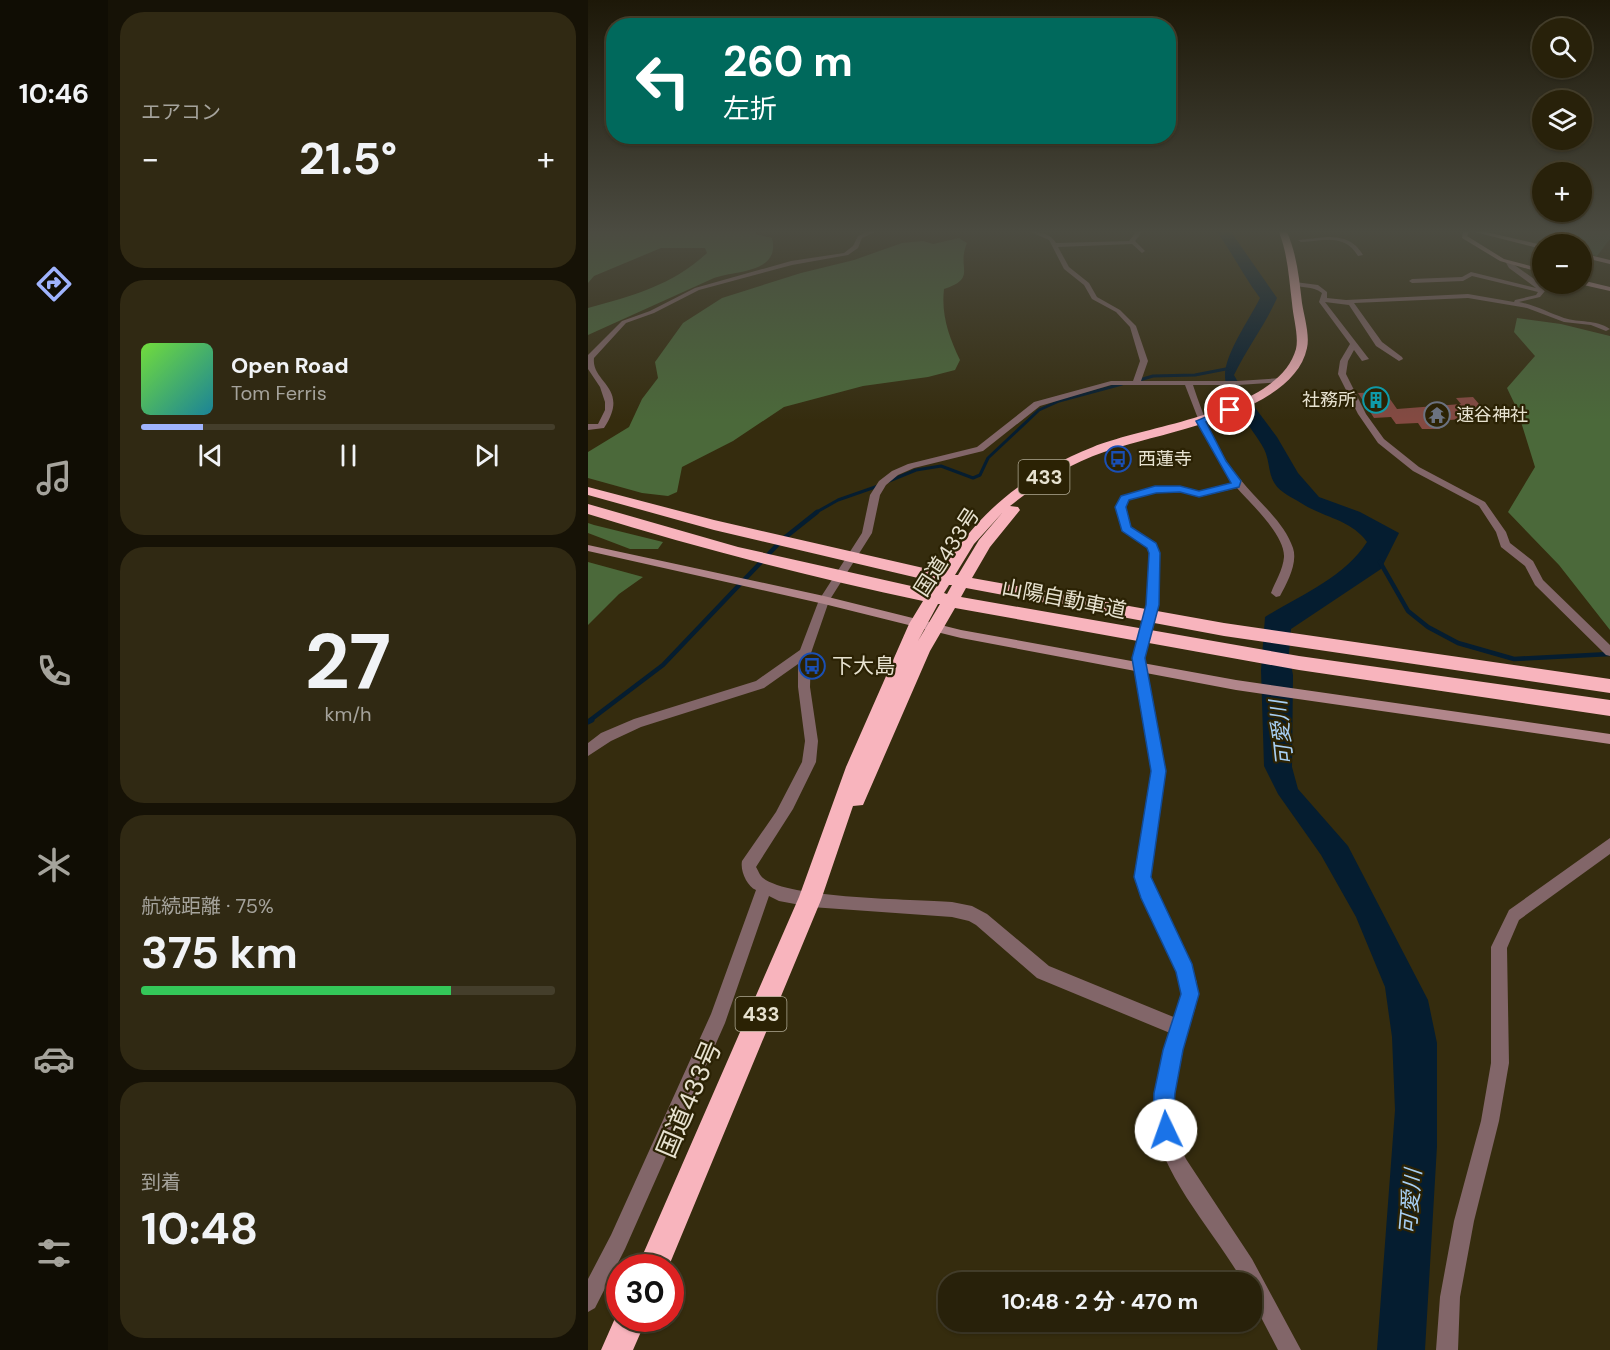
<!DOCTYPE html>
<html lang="ja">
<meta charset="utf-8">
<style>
body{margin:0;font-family:"DM Sans","Noto Sans JP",sans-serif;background:#302913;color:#f1f3f6;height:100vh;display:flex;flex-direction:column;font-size:22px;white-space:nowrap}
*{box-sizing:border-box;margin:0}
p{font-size:20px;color:#a5a39c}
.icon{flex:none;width:33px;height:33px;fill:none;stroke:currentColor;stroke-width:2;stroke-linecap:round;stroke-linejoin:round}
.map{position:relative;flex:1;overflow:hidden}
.sheet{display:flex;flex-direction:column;gap:12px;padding:12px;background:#161206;width:480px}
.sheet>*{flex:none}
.top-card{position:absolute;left:18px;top:18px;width:570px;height:126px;border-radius:24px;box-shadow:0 2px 4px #0004,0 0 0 2px #443e2b;background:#00695c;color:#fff;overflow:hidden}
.buttons{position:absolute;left:944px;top:18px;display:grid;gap:12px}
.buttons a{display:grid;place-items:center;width:60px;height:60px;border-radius:50%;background:#28210a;box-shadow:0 2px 4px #0004,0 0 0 2px #443e2b;font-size:30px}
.speed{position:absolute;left:18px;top:1254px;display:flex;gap:12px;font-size:30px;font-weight:700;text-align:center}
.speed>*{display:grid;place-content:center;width:78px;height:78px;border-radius:50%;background:#28210a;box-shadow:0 2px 4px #0004,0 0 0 2px #443e2b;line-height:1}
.speed .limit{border:9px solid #d22;background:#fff;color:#111}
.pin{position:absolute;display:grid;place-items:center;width:51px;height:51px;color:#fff;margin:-26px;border:3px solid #fff;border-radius:50%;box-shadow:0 2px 6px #0007}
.me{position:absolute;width:66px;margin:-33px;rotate:357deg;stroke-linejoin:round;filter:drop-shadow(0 0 4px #0008)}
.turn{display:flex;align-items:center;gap:21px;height:126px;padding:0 18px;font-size:27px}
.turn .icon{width:78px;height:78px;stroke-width:2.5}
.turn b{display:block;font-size:42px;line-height:51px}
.big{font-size:45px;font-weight:700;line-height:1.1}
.sheet .widget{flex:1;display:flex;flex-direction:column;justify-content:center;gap:9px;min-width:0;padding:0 21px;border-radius:24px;background:#302913}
.sheet .dial{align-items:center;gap:0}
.dial b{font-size:78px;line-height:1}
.song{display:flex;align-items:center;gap:18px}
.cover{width:72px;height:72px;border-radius:9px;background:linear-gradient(135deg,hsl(100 70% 55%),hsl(190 70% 35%))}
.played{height:6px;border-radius:3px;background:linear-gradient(90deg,#9fb3fd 15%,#443e2b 15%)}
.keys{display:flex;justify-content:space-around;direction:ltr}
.heat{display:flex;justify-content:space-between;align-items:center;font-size:33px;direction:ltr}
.charge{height:9px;border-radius:4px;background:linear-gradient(90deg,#34c759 75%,#443e2b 0)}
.trip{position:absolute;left:350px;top:1272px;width:324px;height:60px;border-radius:24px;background:#28210a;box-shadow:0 2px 4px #0004,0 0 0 2px #443e2b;font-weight:700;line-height:60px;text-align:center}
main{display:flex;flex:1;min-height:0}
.tab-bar{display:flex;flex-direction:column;width:108px;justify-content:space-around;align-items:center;background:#100d04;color:#a5a39c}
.tab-bar .icon{width:42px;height:42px}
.tab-bar .selected{color:#9fb3fd}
.tab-bar b{font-size:27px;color:#f1f3f6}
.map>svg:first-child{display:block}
.green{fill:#415337}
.forest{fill:#4b693a}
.water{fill:#051d30}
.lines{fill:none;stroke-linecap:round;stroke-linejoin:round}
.stream-far2{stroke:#051d30;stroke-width:3}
.stream-far1{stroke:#051d30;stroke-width:4.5}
.stream{stroke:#051d30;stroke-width:5}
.building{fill:#844a42}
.street{fill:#826669;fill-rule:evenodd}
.secondary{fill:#b1868b;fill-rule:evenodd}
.highway{fill:#f8b4bd;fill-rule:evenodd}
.route{fill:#1a73e8;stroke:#114b97;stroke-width:1.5}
.labels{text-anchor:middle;stroke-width:4.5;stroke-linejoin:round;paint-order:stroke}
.far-poi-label{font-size:18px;fill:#e7e2d0;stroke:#2b2204;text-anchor:start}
.shield{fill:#2b2204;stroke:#afa893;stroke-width:1.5}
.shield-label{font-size:20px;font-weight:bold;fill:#e7e2d0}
.street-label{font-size:21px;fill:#e7e2d0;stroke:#2b2204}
.poi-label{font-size:21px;fill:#e7e2d0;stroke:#2b2204;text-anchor:start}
.water-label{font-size:22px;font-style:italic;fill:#a7cff3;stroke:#2b2204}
.near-street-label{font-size:26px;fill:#e7e2d0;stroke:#2b2204}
</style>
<main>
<nav class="tab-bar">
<b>10:46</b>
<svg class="icon selected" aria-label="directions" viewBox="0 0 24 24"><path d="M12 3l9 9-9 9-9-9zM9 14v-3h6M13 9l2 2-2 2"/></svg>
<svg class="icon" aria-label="music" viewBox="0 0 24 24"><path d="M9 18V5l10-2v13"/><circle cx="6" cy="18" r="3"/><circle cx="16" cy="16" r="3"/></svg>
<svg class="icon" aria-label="phone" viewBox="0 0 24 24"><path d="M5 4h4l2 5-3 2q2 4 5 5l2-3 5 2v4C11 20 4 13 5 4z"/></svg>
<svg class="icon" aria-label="climate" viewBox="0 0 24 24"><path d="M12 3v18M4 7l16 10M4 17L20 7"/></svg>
<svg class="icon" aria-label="car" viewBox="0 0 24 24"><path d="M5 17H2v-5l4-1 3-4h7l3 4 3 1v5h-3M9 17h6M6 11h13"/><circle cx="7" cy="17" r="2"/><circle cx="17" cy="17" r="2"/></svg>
<svg class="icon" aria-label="filters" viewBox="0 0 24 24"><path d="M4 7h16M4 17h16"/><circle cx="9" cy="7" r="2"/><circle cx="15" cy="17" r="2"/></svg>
</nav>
<section class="sheet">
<div class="widget"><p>エアコン</p>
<div class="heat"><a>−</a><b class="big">21.5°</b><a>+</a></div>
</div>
<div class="widget">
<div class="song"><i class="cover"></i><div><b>Open Road</b><p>Tom Ferris</p></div></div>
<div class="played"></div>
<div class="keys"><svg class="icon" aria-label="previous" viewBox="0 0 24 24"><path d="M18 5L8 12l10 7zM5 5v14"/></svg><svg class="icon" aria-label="pause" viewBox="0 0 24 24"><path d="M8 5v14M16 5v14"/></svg><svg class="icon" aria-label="next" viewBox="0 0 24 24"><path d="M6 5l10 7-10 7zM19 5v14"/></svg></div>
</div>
<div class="widget dial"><b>27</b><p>km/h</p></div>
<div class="widget"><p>航続距離 · 75%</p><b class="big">375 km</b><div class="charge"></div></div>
<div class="widget"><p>到着</p><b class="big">10:48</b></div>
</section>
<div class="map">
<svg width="1022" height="1350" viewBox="0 0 1022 1350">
<rect width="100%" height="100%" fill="#352c0e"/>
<polygon class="green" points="985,232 1022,232 1022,239 1009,256 993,253 993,244 974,244"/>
<g class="forest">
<path d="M0,232H168L167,234L184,238C193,274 146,270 126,278L0,335V308C44,296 85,285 119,253L117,248H73L6,276L0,283Z"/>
<path d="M371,238L379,243C368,268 390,278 356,289C353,315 361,337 372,360L367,370L340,377L275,386L196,407L145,441L94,467L89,492L80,496L54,493L0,478V452L41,427L54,399L70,378L67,362L95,323L134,298L213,273L266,260L314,243L335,241L345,244Z"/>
<polygon points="929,318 973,324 1022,336 1022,630 971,565 920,512 947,467 929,409 919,388 947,356 926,332"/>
<polygon points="0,523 6,525 75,542 70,549 42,549 0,533"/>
<polygon points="0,562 55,577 31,594 0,625"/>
</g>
<path class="water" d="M629,232H643L689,298C677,325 659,348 646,375L656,393L689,437L710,473L731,497L772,512L811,533L793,569L703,629L701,654L705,675L704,767L710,789L760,846L840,1000L849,1043V1146L837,1350H789L807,1110L804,1037L797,987L768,917L733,855L690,794L676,766L673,670L677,617C711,596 757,577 779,542C764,520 734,517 713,503C705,498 692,492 687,484C680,474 682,461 676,449C665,427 638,403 637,377C636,354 662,319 672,298C656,277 645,254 629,232Z"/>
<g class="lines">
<g class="stream-far2">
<polyline points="548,381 565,376 607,375 643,368"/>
<polyline points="301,481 328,470 353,466 385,478 392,475 400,458 451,410 471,401 534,384"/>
<polyline points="227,513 250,500 293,485"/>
</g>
<g class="stream-far1">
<polyline points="792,562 820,611 840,627 870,643 926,659 1022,654"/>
<polyline points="1,721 75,665 195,539 229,512"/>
</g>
<polyline class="stream" points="0,722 4,720"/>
</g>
<polygon class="building" points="797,392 809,409 873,404 868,398 885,397 902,417 848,421 852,429 834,429 830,423 808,424 803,417 786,418 770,393"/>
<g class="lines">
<g class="street">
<path d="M279,232H287L274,238L270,248L260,255L204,265L111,290L66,313L38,323L6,358C3,383 43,387 16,428L0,430V424H10L17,410V402L12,387L0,369V355L34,321L62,311L107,288L203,261L256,253L265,246L270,236Z"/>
<path d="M443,232C453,232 463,234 468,243L541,241L548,232H554L547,241L557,251L554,253L544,244L470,247L481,267L501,283L509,297L532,310L548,326L560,361L553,381H650L694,378L698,380L694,382L650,385H605C616,418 629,452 652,479C669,501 696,521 705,548C710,563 699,583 692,596L688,597L683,593C687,582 695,570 696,557C697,535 663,504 649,488L611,497L592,492H570L541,500L537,507L542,527L568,544L572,553L569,605L557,658L578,771L562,877L566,890L609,982L608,1006L594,1050L586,1093L584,1117L589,1141L598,1159L664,1259L713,1350H690L663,1298V1282H655C628,1233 571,1175 566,1118C564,1093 574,1056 582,1033L449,978L388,925L381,921L364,917L223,907L191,901L181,896L137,1023L37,1249L7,1308L0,1312V1279L23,1235L123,1014L168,890C159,886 152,871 154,861L188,812L214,762L217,741L210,687V664L176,688L53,727L23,741L0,756V743L13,733L46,719L168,681L212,650L231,600L274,533L282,495L291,481L304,471L320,464L389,447L446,402L523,381H545L552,361L542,327L528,312L504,299L496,285L476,269L461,240ZM523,385H597L616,434L643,481V483L611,491L592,486H570L534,496L527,507L534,531L560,548L562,553L559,605L545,658L564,771L548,877L554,897L593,983L592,1006L588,1018L461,966L399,914L384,906L364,902C326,899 201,899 175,878C172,876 170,870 168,867L205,809L228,762L230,741L222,687L223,653L241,601L284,533L292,495L298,485L310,475L326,468L395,451L452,406Z"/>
<path d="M739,237C755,237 766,240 775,255L770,256C756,233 736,241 713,242L710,240Z"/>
<path d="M917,261H921L949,281L957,291L952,297L931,302C947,305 961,313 976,318C992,323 1007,319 1022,329L1018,331L1003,325L976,322L939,308L880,298L766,303L794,342L814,357L815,359L811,361L788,346L761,305L737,302L781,359L774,361L766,350L760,361L758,374L778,414L796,439L831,467L897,502L918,532L922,543L945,561L955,580L1022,645V656L1018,655L947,585L937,566L913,547L908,532L891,506L825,471L790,443L770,414L750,374L752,361L762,344L731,302L734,293C724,285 713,289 704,284L707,282L730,285L739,292V298L758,300L880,294L926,302L927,300L948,295L950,292L884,276L875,281L824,283L821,281L824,279L874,277L883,272L948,288L921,268Z"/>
<polygon points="1022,838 1022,854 931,920 919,948 921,1063 911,1121 886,1221 872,1297 870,1350 848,1350 852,1297 866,1221 893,1121 903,1063 903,947 921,910"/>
</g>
<g class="secondary">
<polygon points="875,232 881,232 879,236 916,259 954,269 954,273 912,261 874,238"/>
<polygon points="887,232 898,232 954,245 954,249"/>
<polygon points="976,232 982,232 971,244 965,244"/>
<polygon points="993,253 1022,260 1022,264 993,257"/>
<polygon points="993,280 1022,287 1022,291 991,284"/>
<polygon points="0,545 236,596 373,630 648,680 1022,734 1022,744 648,690 373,638 236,604 0,551"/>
</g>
<g class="highway">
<path d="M691,232H699C709,255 711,278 714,303C716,316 722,335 719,348C705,415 570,432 516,452C483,463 449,484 422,506L430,507L432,510L402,547L384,578L636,623L1022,679V693L636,636L378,588L373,597L711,656L1022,700V716L711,670L367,608L342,651L275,805L265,806L233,900L80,1268H49L211,897L258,767L321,624L335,601C222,577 110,548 0,514V504L150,547L341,590L347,582L126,530L0,495V487L126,520L353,572C393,509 436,475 505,447C558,425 690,413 708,349C711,336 705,317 704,303C701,279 700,255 691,232ZM415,512L391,540L370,575H367L386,544ZM361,585H364L359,594L356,593ZM350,604H352L330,641Z"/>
<polygon points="32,1307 32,1318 59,1318 45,1350 13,1350"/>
</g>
</g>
<linearGradient id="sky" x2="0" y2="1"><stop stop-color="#1d1808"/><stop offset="0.55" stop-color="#4b4b41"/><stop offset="1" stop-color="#4b4b41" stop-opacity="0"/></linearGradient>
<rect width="1022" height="421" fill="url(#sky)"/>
<polygon class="route" points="639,408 647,410 618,422 638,461 653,481 651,487 611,497 592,492 568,493 541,500 538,507 543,527 568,543 572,553 571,605 557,658 578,771 563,877 604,964 611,994 595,1050 587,1093 585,1117 588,1130 585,1137 578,1140 570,1137 565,1117 566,1093 575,1050 593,994 588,972 553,898 546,877 563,771 544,658 558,605 561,553 559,548 534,531 527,507 533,496 567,486 592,486 611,491 643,483 608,421"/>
<defs>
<g id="building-ring" transform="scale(1.35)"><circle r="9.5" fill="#2b2204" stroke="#0f9aa8" stroke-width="1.5"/><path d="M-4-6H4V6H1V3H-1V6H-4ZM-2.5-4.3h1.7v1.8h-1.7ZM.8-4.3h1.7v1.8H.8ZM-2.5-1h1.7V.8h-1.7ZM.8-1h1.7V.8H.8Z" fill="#0f9aa8"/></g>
<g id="temple-ring" transform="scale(1.35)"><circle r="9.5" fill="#2b2204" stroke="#6b7280" stroke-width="1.5"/><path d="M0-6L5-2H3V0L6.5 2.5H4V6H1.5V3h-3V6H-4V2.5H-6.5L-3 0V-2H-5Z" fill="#6b7280"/></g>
<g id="bus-ring" transform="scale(1.35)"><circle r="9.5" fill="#2b2204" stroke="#1a4fb4" stroke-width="1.5"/><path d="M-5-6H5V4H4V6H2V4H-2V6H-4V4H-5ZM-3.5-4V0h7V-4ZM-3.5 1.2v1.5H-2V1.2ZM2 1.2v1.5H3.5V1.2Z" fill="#1a4fb4"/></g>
</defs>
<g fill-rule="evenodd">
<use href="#building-ring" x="788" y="400"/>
<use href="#temple-ring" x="849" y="415"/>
<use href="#bus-ring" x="530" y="459"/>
<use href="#bus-ring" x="224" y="666"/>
</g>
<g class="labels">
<g class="far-poi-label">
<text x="768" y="406" text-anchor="end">社務所</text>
<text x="868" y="421">速谷神社</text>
<text x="550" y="465">西蓮寺</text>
</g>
<g class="shield">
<rect x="430.5" y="460" width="51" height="34" rx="4.5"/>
<rect x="147.5" y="997" width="51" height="34" rx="4.5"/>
</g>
<g class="shield-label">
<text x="456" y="484">433</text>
<text x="173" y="1021">433</text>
</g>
<g class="street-label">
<text transform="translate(359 552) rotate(-57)" y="7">国道433号</text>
<text transform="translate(476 599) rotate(11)" y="7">山陽自動車道</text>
</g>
<g class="poi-label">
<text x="244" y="673">下大島</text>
</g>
<g class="water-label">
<text transform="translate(693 733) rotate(-96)" y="8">可愛川</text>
<text transform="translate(822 1202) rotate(-85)" y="8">可愛川</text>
</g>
<g class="near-street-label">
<text transform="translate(101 1099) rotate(-67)" y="9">国道433号</text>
</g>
</g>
</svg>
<div class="buttons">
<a><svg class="icon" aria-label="search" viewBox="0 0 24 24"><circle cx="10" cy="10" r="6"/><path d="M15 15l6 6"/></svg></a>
<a><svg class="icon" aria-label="layers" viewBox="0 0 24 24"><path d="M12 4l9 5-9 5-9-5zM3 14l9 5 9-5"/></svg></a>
<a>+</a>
<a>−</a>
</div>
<div class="speed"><div class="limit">30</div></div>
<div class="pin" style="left:642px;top:410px;background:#d93025"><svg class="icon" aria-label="arrive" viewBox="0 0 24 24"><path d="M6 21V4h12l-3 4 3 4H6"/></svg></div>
<svg class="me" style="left:578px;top:1130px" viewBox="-20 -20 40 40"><circle r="19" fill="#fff"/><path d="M0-13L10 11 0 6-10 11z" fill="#1a73e8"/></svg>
<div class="trip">10:48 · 2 分 · 470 m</div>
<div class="top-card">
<div class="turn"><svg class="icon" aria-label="left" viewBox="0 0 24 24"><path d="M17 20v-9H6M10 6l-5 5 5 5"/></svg><div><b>260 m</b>左折</div></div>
</div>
</div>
</main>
